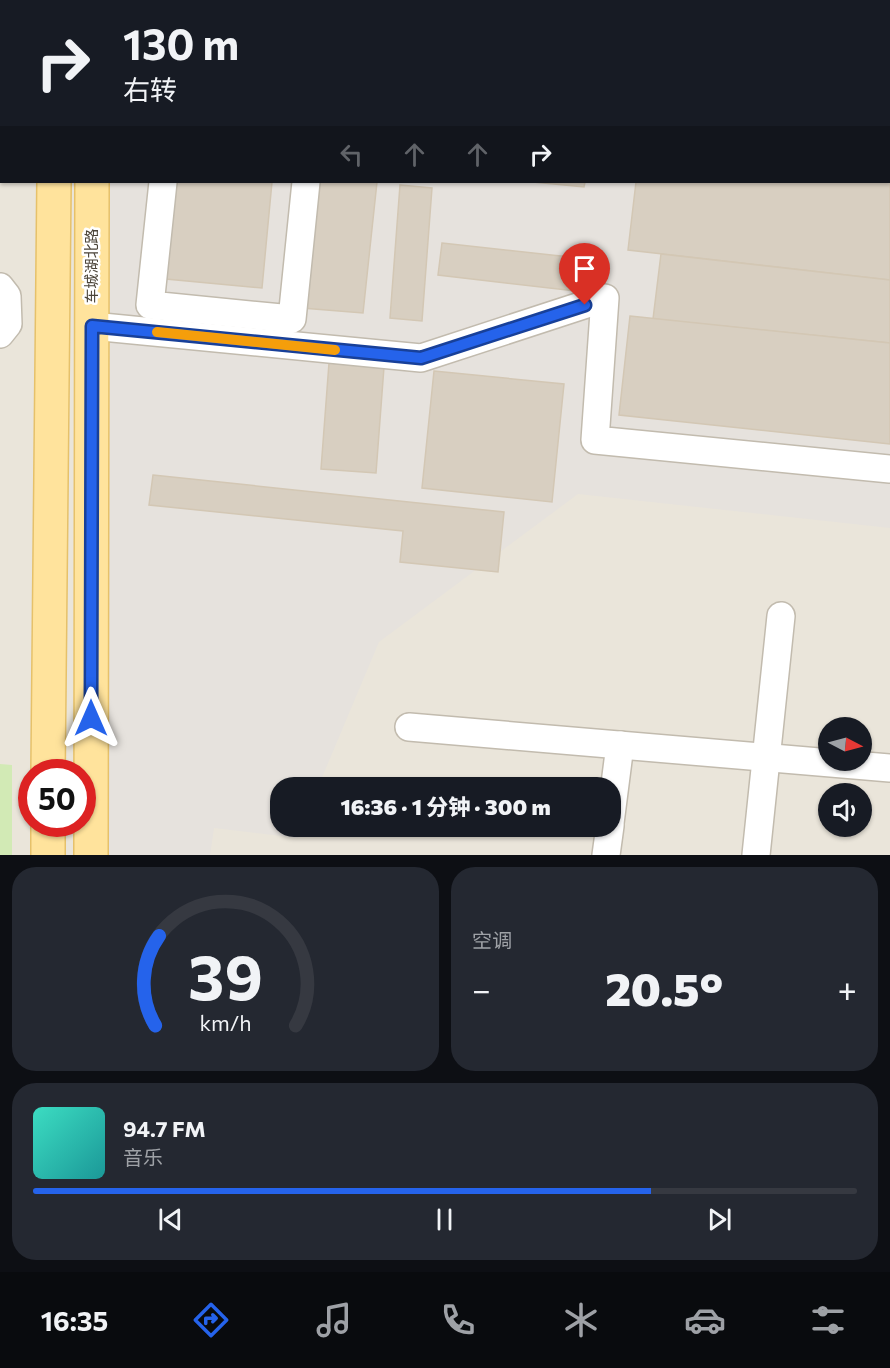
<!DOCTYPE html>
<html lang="zh">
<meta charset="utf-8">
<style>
body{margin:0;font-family:Commissioner,"Noto Sans SC",sans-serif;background:#242831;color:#f1f3f6;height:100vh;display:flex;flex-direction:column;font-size:22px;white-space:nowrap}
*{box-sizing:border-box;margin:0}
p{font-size:20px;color:#9ea1a6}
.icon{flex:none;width:33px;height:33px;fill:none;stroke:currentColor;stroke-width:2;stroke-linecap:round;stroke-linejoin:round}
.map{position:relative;height:855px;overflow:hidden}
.panel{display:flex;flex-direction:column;gap:12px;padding:12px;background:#0d0f14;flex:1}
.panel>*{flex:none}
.hud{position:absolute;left:0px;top:0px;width:891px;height:183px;box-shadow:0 2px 4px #0004;background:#171b24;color:#f1f3f6;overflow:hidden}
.needle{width:39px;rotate:96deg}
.fabs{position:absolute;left:818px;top:717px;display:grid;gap:12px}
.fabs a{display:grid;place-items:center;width:54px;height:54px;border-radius:50%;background:#171b24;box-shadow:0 2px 4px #0004;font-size:30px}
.speed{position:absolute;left:18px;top:759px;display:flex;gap:12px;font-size:30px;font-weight:700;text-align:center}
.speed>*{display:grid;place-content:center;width:78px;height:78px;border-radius:50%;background:#171b24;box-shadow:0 2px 4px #0004;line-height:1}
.speed .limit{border:9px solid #d22;background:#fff;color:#111}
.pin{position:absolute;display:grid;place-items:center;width:51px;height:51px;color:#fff;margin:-62px -26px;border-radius:50% 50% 50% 0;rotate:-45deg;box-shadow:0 0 6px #0007}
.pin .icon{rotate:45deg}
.me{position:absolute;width:66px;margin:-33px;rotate:0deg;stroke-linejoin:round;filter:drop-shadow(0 0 4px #0008)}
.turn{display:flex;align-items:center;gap:21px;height:126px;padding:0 24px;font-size:27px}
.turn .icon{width:78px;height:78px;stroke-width:2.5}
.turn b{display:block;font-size:42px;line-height:51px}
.lanes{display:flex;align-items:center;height:57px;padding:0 24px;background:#0003;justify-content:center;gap:30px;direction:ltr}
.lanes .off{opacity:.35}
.big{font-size:45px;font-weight:800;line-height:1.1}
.panel .tile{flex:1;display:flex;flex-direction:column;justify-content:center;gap:9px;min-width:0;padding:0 21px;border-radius:24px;background:#242831}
.panel .dial{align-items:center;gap:0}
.dial svg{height:156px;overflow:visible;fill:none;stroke:#363941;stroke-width:7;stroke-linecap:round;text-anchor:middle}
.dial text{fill:#f1f3f6;stroke:none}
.song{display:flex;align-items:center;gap:18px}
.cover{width:72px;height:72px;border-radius:9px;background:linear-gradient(135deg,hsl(170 70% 55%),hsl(180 70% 35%))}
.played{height:6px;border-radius:3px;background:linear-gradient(90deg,#2563eb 75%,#363941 75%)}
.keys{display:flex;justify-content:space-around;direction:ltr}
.heat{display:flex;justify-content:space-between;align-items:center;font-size:33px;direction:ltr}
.panel .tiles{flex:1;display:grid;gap:12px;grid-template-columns:1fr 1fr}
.tile:last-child{grid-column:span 2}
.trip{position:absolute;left:270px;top:777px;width:351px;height:60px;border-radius:24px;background:#171b24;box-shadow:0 2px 4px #0004;font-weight:800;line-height:60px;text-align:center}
.menu{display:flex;height:96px;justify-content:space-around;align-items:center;background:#090b0e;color:#9ea1a6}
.menu .icon{width:42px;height:42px}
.menu .selected{color:#2563eb}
.menu b{font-size:27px;color:#f1f3f6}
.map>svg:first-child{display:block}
.residential{fill:#eae5da;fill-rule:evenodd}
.industrial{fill:#e6e2dd}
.green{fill:#d2eab5}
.building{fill:#d8cfc1;stroke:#d3c7b4;stroke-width:1.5}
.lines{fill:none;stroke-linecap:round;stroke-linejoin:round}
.minor-casing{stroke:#c2bbae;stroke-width:30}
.major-casing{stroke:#e6c16a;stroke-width:36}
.minor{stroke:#fff;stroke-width:27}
.major{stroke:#ffe39c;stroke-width:33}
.route-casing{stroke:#184099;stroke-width:15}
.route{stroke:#2563eb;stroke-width:10}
.slow{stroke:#f59e0b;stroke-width:10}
.labels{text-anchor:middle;stroke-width:5;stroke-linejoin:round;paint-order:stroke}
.street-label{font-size:15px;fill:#4b4439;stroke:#fff}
</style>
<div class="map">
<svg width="890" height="855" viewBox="0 0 890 855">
<rect width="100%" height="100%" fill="#f6f3ec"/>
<path class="residential" d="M0,0H890V855H0ZM2,2H890V182H2ZM828,728H861V760H828ZM32,772H82V824H32ZM280,788H610V826H280ZM828,794H861V826H828Z"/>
<polygon class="industrial" points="92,0 890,0 890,528 578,494 379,642 318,787 280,788 280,826 302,827 298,838 214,828 210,855 91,855 92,182 890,182 890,2"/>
<polygon class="green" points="0,764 12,765 12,855 0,855"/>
<g class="building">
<polygon points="580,0 847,0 863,2 580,2"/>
<polygon points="890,155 890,280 628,250 636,182 890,182"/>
<polygon points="175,182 272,182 262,288 166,279"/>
<polygon points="315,182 377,182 363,313 302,308"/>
<polygon points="533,182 585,182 584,187"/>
<polygon points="400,185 432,188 422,321 390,318"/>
<polygon points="442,243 579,258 575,291 438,275"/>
<polygon points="661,254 890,280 890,343 653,319"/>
<polygon points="630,316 890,343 890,444 619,415"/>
<polygon points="329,363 384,367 376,473 321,469"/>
<polygon points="434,371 564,384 552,502 422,488"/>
<polygon points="153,475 504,512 498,572 400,562 403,531 149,505"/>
</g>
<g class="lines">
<g class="minor-casing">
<g id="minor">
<polyline points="259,2 265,0"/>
<polyline points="324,2 325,0"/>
<polyline points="163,182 150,305 292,319 306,182"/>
<polyline points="0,287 7,296 8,324 0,334"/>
<polyline points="92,326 421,358 605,298 595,440 890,469"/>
<polyline points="409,727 890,768"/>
<polyline points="610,823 620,745"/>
<polyline points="606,855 610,826"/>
<polyline points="756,855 781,616"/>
</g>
</g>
<g class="major-casing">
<g id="major">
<polyline points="55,2 55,0"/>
<polyline points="92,2 92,0"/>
<polyline points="48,772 54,182"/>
<polyline points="48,855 48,824"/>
<polyline points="91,855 92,182"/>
</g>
</g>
<use href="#minor" class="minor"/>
<use href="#major" class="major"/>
</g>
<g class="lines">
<g class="route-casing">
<polyline id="route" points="91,718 92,326 421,358 585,305"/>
</g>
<use href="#route" class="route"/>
<polyline class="slow" points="157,332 335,350"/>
</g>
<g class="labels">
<g class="street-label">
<text transform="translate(92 266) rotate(-90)" y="5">车城湖北路</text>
</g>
</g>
</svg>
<div class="fabs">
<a><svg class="needle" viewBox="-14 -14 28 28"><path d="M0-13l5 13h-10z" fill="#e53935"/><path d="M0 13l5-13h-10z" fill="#9ea1a6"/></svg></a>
<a><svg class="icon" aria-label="sound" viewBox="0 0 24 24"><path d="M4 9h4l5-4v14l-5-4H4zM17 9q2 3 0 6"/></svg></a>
</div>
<div class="speed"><div class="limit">50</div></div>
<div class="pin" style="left:585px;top:305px;background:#d93025"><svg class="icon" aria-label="arrive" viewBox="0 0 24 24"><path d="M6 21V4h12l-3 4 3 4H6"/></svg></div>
<svg class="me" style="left:91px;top:718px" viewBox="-20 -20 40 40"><path d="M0-17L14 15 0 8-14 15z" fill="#2563eb" stroke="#fff" stroke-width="4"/></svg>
<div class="trip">16:36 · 1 分钟 · 300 m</div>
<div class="hud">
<div class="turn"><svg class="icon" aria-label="right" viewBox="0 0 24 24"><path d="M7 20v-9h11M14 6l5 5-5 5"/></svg><div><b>130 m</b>右转</div></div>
<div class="lanes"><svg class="icon off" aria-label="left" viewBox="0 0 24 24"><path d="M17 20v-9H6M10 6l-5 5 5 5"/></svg><svg class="icon off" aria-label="ahead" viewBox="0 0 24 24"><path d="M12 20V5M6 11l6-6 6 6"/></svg><svg class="icon off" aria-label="ahead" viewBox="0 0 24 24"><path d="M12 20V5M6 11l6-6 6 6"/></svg><svg class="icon" aria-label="right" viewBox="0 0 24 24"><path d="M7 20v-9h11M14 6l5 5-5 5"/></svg></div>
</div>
</div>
<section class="panel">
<div class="tiles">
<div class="tile dial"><svg viewBox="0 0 100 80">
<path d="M14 69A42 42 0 1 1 86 69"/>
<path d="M14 69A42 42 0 0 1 16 23" stroke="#2563eb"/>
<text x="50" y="56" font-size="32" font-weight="700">39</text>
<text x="50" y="72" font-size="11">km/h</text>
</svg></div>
<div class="tile"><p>空调</p>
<div class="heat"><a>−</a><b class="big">20.5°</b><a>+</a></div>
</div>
<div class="tile">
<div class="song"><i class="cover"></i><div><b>94.7 FM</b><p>音乐</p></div></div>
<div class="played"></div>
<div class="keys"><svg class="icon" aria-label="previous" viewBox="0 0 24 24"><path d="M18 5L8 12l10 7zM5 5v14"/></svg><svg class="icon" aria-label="pause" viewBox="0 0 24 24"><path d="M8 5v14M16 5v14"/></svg><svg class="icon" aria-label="next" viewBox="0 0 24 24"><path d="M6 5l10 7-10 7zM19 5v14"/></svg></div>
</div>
</div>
</section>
<nav class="menu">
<b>16:35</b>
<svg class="icon selected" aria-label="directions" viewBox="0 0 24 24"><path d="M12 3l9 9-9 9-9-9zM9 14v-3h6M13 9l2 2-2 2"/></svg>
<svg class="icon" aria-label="music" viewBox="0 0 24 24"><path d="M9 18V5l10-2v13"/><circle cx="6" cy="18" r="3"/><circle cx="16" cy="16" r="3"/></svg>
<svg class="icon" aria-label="phone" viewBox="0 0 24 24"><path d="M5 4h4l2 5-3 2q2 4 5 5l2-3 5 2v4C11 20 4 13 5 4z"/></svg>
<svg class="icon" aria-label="climate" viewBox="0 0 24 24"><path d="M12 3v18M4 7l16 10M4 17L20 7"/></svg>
<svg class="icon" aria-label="car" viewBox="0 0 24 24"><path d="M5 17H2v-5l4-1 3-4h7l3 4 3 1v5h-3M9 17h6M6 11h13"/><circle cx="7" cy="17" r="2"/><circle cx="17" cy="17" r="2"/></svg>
<svg class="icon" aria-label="filters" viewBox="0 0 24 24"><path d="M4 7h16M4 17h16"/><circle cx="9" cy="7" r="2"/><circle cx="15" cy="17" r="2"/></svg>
</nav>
